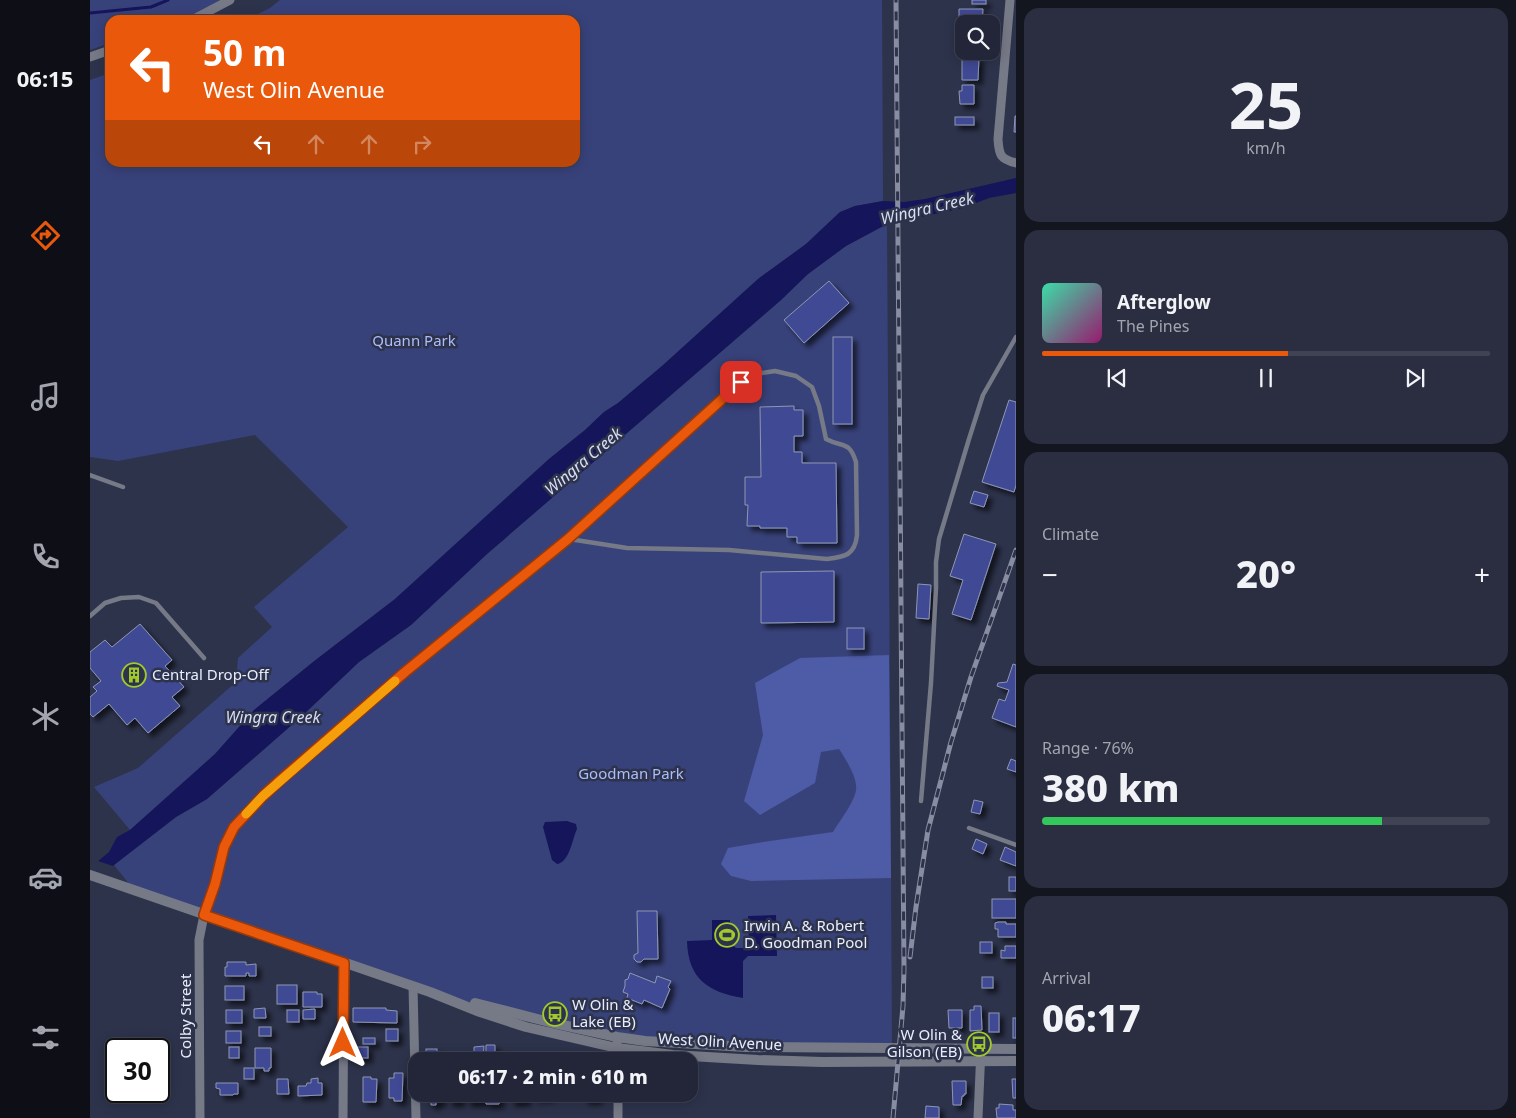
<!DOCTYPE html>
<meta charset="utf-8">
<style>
body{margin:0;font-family:"Noto Sans",sans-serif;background:#2a2e40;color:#f1f3f6;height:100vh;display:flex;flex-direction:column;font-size:19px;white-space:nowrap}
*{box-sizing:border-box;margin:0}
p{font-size:16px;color:#a2a5ae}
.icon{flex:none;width:28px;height:28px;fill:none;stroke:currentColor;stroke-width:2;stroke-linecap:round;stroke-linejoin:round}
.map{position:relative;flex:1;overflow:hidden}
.side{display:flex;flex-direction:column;gap:8px;padding:8px;background:#13151f;width:500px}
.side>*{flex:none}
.banner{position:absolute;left:15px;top:15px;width:475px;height:152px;border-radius:15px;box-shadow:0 2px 12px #0003,0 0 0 1px #3f4353;background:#ea580c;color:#fff;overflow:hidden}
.controls{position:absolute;left:865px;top:15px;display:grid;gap:10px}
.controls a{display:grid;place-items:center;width:45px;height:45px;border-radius:10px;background:#222638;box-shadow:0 2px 12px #0003,0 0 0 1px #3f4353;font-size:25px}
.speed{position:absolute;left:15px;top:1038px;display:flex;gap:10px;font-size:25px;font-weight:700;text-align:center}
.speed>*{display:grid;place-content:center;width:65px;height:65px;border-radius:50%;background:#222638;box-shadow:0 2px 12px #0003,0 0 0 1px #3f4353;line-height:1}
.speed .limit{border:2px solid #111;border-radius:8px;background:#fff;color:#111}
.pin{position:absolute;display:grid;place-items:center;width:42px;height:42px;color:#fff;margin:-21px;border-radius:10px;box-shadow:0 2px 8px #0006}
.me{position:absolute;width:55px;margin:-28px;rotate:0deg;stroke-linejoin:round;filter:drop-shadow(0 0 4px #0008)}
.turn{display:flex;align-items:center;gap:18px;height:105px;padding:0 15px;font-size:22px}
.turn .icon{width:65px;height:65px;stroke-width:2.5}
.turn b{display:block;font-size:35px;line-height:42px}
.lanes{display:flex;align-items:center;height:48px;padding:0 15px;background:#0003;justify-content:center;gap:25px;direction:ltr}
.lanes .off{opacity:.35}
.big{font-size:38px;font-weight:800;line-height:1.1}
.side .tile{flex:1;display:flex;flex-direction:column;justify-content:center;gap:8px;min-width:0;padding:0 18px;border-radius:15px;background:#2a2e40}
.side .dial{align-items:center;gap:0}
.dial b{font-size:65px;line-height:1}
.song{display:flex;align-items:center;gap:15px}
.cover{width:60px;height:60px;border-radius:8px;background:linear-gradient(135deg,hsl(160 70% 55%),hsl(320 70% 35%))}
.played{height:5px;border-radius:2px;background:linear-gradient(90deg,#ea580c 55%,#3f4353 55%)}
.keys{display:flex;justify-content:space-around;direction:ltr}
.heat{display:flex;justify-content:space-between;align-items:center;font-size:28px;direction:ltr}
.charge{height:8px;border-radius:4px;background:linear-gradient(90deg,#34c759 76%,#3f4353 0)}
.trip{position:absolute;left:318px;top:1052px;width:290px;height:50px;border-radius:15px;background:#222638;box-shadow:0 2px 12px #0003,0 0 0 1px #3f4353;font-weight:800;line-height:50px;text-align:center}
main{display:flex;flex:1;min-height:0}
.tabs{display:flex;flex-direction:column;width:90px;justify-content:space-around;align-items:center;background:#0e0f16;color:#a2a5ae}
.tabs .icon{width:35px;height:35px}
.tabs .selected{color:#ea580c}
.tabs b{font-size:22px;color:#f1f3f6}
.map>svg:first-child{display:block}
.green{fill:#38427a}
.forest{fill:#4e5ba6}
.water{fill:#15155b}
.pier{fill:#2d334b}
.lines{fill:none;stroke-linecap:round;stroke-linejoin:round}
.stream{stroke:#15155b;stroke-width:3}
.building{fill:#3f4a94;stroke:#8e96b3;filter:url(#shadow)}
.service{stroke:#767986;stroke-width:4.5}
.minor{stroke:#767986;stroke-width:9}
.tertiary{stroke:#767986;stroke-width:10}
.rail-casing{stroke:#888da1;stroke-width:5}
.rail{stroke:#2d334b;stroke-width:3;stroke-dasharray:9;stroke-linecap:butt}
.route-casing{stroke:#983908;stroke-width:12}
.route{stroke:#ea580c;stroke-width:9}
.slow{stroke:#f59e0b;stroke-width:9}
.labels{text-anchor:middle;stroke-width:5;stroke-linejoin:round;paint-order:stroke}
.park-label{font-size:15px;fill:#adbcfb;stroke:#2d334b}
.poi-label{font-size:15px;fill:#e9edfd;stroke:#2d334b;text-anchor:start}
.street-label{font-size:15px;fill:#e9edfd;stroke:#2d334b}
.water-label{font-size:16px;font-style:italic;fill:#d8ddf3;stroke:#2d334b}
</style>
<main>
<nav class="tabs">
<b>06:15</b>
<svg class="icon selected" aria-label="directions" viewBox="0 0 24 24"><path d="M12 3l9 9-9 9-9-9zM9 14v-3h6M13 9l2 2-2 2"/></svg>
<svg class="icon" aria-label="music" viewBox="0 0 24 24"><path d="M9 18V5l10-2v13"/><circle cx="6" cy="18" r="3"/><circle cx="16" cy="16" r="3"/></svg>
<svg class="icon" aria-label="phone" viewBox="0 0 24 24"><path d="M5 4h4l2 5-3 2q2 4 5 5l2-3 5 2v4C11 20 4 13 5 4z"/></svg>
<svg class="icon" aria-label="climate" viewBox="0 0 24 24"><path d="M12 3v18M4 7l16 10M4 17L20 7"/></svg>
<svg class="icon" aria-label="car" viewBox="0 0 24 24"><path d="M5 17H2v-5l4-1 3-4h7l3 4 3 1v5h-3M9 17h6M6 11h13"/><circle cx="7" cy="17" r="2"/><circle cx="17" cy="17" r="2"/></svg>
<svg class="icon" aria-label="filters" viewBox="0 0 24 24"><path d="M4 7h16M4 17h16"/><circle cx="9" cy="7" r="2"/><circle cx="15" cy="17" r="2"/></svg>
</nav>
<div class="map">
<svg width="926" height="1118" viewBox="0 0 926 1118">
<defs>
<filter id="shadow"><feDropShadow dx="4.5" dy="4.5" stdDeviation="2.5" flood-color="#0009"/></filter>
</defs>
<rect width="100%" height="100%" fill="#2d334b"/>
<g class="green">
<polygon points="0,0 130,0 110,13 88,20 20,20 20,43 0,50"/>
<polygon points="190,0 792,0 793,201 765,206 750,212 716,244 668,279 572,366 528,403 514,412 495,430 459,459 305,599 223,662 164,710 125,754 40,830 4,787 48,768 146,682 148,658 182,627 164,607 258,527 165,435 28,461 0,457 0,80 20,73 20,162 485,162 485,20 156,20 180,8"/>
<polygon points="797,224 802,1044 555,1041 417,1012 340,992 44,890 24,865 86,817 117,799 212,716 269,662 321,625 397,554 691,300 718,274 756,246"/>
</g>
<path class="forest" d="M799,655L801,878L661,881L641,876L631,864L638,848L673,842L743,832C749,822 765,801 766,790C768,778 755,758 749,749L731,752L725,783L670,815L654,801L673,735L665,683L710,658Z"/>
<g class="water">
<polygon points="926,178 926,193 899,198 873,208 797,224 756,246 718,274 691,300 397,554 321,625 269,662 212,716 117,799 86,817 24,865 0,888 0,868 19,852 27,837 40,830 125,754 164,710 223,662 305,599 459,459 495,430 514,412 528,403 572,366 668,279 716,244 750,212 765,206 793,201 814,202 835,199"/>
<path d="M477,821L486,824L487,829C482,839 480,862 467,864L462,860L453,827L455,822Z"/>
<path d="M686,915L687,956H658L653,961V998C618,992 598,979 597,941L622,940V920H640V943L646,948H655L659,944L658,916Z"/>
</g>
<polygon class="pier" points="5,860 26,867 0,891 0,864"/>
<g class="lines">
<polyline class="stream" points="0,13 61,7 78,0"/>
</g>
<g class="building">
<rect x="882" y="0" width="14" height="4"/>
<polygon points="869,9 893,9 892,24 869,23"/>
<polygon points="872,57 889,57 888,80 872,80"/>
<polygon points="872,85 884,85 884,104 870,104 869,91 872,91"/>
<polygon points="925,116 926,116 926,132 924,132"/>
<rect x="865" y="117" width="19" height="8"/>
<polygon points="739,281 759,303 714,343 694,320"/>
<rect x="743" y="337" width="19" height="87"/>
<polygon points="919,400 926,402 926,485 924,492 892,482"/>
<polygon points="704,406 704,410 713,410 713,436 704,436 704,452 712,452 712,463 746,463 747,543 707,543 707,537 697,537 697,528 670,528 670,526 657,526 658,505 655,505 655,477 671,477 670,407"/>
<polygon points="884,491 898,495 894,507 880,503"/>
<polygon points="874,534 906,544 881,620 862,614 873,580 860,576"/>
<polygon points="744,571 744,622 671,623 671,572"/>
<polygon points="828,584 841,585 839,619 826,618"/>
<polygon points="50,624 82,660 75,666 94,687 82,697 90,706 58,733 45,718 37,725 19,704 3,717 0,714 0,697 7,691 3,687 11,681 0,668 0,652 15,640 22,647"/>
<rect x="757" y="628" width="17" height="21"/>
<polygon points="923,664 926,665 926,727 902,718 909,699 915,701 919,690 907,686 908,683 917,682"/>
<polygon points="921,759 926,761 926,772 917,769"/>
<polygon points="884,800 893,802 890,814 881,812"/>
<polygon points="886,839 897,844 893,854 882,849"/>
<polygon points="915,847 926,852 926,866 910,860"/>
<rect x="919" y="877" width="7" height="14"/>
<rect x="902" y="899" width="24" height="19"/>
<polygon points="547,911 567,911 568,959 554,959 551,962 547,962 544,959 544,955 548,953"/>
<polygon points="908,922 916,922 916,924 926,924 926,937 908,937 908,929 905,929 905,923"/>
<rect x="890" y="942" width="12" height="11"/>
<polygon points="915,946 926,946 926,958 911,958 911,950 915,951"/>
<polygon points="137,962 156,962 156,965 166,964 166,976 159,976 159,973 156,973 156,976 135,976 135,967 137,967"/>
<polygon points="540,973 565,983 567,976 581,981 578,987 580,989 572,1008 554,1000 552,1004 537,998 538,994 533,992 535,986 535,980 538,979"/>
<rect x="892" y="977" width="11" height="11"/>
<rect x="187" y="985" width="20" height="19"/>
<rect x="135" y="986" width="19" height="14"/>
<polygon points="213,992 227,992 227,994 232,994 232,1007 213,1007"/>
<polygon points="884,1006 891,1006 892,1030 880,1031 880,1010 884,1010"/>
<polygon points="175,1008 176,1018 164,1018 164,1009"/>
<polygon points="263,1008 296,1008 296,1010 307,1011 307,1023 263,1022"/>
<polygon points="225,1009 225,1019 213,1019 213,1010"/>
<rect x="136" y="1010" width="16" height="13"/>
<rect x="197" y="1010" width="12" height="12"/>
<polygon points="858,1010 872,1010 872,1028 859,1028"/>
<rect x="899" y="1013" width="10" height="19"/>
<rect x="923" y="1018" width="3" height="20"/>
<rect x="169" y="1027" width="12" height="9"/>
<rect x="296" y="1029" width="12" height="12"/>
<rect x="136" y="1031" width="15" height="12"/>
<rect x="273" y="1038" width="12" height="6"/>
<polygon points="396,1045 405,1045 405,1056 396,1057"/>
<polygon points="394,1046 393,1058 384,1058 384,1047"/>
<rect x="139" y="1047" width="10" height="11"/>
<rect x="266" y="1047" width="12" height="11"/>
<polygon points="165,1048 181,1048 181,1068 179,1068 179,1071 174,1071 174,1068 165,1068"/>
<rect x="336" y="1049" width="11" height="8"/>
<polygon points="441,1053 449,1053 450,1061 441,1061"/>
<polygon points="482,1058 494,1059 494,1061 482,1061"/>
<rect x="154" y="1068" width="10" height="11"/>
<polygon points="304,1073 313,1073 312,1101 304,1101 304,1098 299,1098 299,1078 304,1078"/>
<polygon points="273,1077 281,1077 281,1079 287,1079 286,1102 273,1102"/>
<polygon points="228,1078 228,1083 232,1083 232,1095 208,1096 208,1086 216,1086 217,1083 221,1083 221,1079"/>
<polygon points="187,1079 198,1079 199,1094 187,1094"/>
<polygon points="922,1079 926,1079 926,1098 923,1098"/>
<polygon points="862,1081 876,1081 876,1094 874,1094 874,1096 872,1096 871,1105 863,1105"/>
<polygon points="126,1083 148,1083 148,1094 144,1094 143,1095 130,1095 130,1089 126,1088"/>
<polygon points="337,1094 351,1094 351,1102 346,1102 346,1105 341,1105 341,1102 337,1102"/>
<rect x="359" y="1094" width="11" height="8"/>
<rect x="377" y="1094" width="17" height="8"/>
<polygon points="395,1094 410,1094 409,1104 396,1104"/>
<polygon points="421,1094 436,1094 436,1101 421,1102"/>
<polygon points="444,1094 460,1094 460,1097 444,1098"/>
<polygon points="493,1094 508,1094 507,1100 495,1100"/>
<polygon points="909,1104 923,1105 923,1110 926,1110 926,1118 907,1118 906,1108 909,1108"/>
<polygon points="836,1106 849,1107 849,1118 835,1118"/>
</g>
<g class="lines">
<g class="service">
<polyline points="0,475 33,487"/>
<path d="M479,539L537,548L639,550L737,559C755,557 765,555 767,535L766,462C759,440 753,448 736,439L729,406L722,387L706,376L685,371L659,375"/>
<polyline points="0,616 15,603 31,598 49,597 66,603 114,658"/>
<polyline points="831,801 841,683 846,588 846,562 849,539 879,439 893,395 926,337"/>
<polyline points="879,828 926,845"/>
</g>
<g class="minor">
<path d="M920,0L908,139C909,155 910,159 926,163"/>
<polyline points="102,20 140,0"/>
<polyline points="0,57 20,50"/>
<polyline points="323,986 326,1118"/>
<polyline points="527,1042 527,1061"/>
<polyline points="528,1094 528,1118"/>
<polyline points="110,1118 109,940 114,915 125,884 134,847 143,827 173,796 315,672 478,539 659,375"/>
<polyline points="253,1118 254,963"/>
<polyline points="888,1118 891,1049"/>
</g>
<g class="tertiary">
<polyline points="0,875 340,992 390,1012 436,1027 527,1048 583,1055 668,1060 732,1062 926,1061"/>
<polyline points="385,1003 459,1022 527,1037 555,1041 656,1047 926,1049"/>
</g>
<g class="rail-casing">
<g id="rail">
<polyline points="820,957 826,907 838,830 861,742 881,677 926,550"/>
<polyline points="803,1118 813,1006 814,968 806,0"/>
</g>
</g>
<use href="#rail" class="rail"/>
</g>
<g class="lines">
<g class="route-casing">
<polyline id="route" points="253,1043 254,963 114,915 125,884 134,847 144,827 173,796 187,783 315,672 478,539 651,382"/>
</g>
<use href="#route" class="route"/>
<polyline class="slow" points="156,814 173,796 305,681"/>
</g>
<defs>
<g id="building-ring" transform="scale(1.25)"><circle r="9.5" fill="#2d334b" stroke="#a0c92b" stroke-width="1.5"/><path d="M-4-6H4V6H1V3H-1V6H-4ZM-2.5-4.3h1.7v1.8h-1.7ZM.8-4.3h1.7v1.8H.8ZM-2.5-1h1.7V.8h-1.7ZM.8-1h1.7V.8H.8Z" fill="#a0c92b"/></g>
<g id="stadium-ring" transform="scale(1.25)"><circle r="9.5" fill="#2d334b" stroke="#a0c92b" stroke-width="1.5"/><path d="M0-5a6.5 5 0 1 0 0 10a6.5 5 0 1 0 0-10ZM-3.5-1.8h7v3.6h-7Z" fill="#a0c92b"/></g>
<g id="bus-ring" transform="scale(1.25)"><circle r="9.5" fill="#2d334b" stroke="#a0c92b" stroke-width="1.5"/><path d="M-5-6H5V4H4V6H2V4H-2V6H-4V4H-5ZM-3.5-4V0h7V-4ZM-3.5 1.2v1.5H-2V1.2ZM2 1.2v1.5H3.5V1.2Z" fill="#a0c92b"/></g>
</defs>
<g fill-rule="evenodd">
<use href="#building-ring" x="44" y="675"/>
<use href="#stadium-ring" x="637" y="935"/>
<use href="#bus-ring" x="465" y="1014"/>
<use href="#bus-ring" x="889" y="1044"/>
</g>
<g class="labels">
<g class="park-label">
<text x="324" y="346">Quann Park</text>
<text x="541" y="779">Goodman Park</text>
</g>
<g class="poi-label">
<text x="62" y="680">Central Drop-Off</text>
<text x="654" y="931">Irwin A. &amp; Robert<tspan x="654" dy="17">D. Goodman Pool</tspan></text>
<text x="482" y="1010">W Olin &amp;<tspan x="482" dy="17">Lake (EB)</tspan></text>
<text x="872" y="1040" text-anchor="end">W Olin &amp;<tspan x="872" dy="17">Gilson (EB)</tspan></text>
</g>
<g class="street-label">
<text transform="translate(96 1016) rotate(-90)" y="5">Colby Street</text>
<text transform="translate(630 1042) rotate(3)" y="5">West Olin Avenue</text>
</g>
<g class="water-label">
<text transform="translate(837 208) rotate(-13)" y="6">Wingra Creek</text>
<text transform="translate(493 461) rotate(-40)" y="6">Wingra Creek</text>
<text x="183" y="723">Wingra Creek</text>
</g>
</g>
</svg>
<div class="controls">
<a><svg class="icon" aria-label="search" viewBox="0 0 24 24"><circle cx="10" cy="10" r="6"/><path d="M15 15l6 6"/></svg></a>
</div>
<div class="speed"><div class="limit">30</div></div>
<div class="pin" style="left:651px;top:382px;background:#d93025"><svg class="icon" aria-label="arrive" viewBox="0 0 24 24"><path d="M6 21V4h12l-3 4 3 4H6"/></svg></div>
<svg class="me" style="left:253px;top:1043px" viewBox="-20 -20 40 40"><path d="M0-17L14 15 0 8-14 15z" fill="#ea580c" stroke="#fff" stroke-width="4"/></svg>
<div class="trip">06:17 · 2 min · 610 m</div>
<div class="banner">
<div class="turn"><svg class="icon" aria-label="left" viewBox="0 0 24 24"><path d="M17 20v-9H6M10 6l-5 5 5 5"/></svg><div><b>50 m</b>West Olin Avenue</div></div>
<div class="lanes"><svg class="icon" aria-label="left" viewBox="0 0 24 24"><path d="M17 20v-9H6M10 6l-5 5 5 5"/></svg><svg class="icon off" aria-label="ahead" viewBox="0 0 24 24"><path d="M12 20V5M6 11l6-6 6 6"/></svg><svg class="icon off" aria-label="ahead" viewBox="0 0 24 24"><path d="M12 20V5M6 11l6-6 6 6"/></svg><svg class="icon off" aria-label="right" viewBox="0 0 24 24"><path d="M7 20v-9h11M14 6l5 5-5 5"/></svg></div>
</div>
</div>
<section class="side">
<div class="tile dial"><b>25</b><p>km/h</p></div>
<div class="tile">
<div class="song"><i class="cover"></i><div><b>Afterglow</b><p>The Pines</p></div></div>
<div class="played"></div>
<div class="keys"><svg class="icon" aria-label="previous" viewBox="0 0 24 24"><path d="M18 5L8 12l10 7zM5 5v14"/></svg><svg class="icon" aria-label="pause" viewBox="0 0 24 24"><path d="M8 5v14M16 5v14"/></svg><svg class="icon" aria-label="next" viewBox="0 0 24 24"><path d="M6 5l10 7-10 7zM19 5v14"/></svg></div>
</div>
<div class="tile"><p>Climate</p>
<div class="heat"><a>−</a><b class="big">20°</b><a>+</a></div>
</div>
<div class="tile"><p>Range · 76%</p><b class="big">380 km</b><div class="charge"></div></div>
<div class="tile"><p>Arrival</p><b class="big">06:17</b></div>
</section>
</main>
